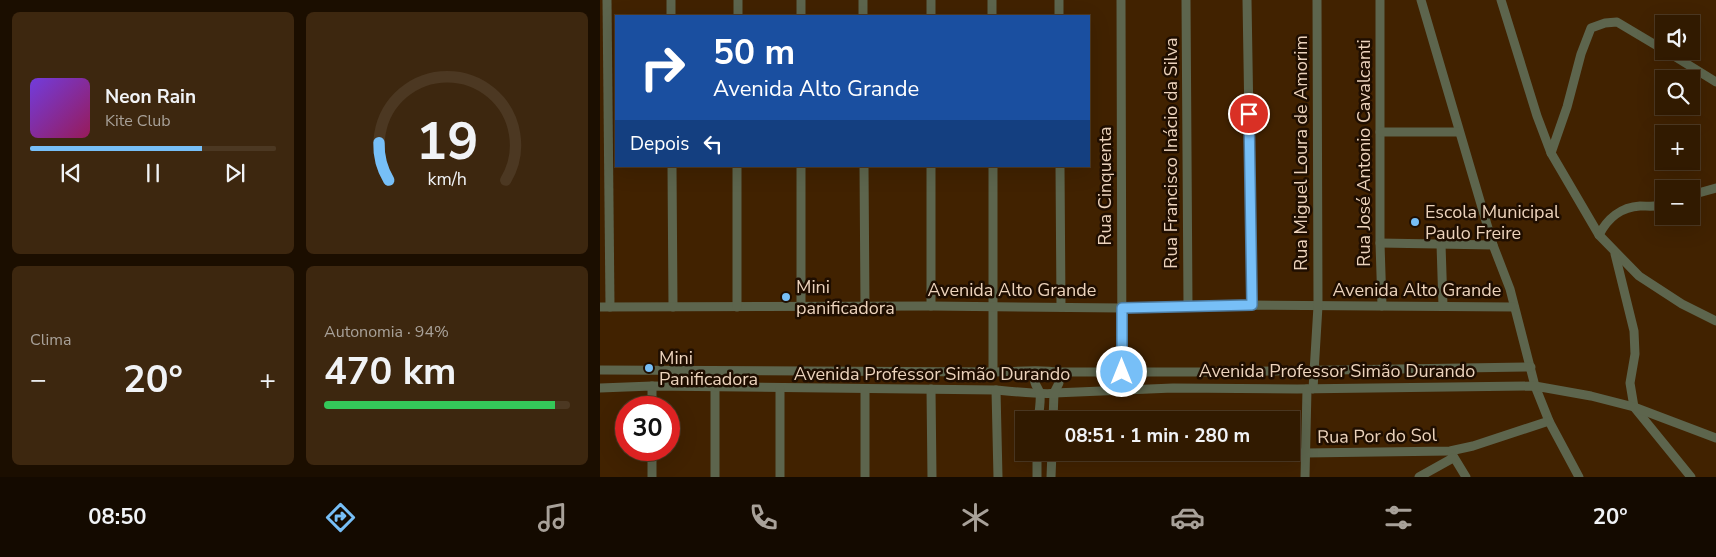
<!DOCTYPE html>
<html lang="pt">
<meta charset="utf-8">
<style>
body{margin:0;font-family:"Nunito Sans",sans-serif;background:#3d270f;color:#f1f3f6;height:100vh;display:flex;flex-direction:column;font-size:19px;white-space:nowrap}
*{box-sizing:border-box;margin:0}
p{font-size:16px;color:#a8a199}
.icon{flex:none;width:28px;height:28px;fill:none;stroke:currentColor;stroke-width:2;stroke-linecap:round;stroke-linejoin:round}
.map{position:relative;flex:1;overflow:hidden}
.sheet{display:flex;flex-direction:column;gap:12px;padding:12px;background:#1b0e00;width:600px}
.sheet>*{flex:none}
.guide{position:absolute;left:15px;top:15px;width:475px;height:152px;border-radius:0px;box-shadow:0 5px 20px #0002,0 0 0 1px #4c3822;background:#1a4fa0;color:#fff;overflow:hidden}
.tools{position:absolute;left:1055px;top:15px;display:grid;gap:10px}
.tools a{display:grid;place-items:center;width:45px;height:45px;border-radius:0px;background:#311a00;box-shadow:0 5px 20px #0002,0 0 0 1px #4c3822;font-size:25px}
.speed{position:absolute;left:15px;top:396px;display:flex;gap:10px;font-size:25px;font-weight:700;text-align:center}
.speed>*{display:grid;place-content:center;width:65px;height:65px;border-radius:50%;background:#311a00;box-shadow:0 5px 20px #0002,0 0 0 1px #4c3822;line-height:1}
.speed .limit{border:8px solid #d22;background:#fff;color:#111}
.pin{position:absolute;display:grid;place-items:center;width:42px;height:42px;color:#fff;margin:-21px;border:2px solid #fff;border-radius:50%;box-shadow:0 1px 5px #0007}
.me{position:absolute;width:55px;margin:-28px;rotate:0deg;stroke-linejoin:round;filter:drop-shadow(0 0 4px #0008)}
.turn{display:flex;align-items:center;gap:18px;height:105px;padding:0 15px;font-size:22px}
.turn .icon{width:65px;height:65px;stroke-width:2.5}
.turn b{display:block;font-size:35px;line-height:42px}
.then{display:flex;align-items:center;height:48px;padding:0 15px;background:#0003;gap:10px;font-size:19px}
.big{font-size:38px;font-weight:700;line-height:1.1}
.sheet .widget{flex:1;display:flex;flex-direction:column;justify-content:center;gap:8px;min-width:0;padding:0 18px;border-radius:8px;background:#3d270f}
.sheet .dial{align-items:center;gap:0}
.dial svg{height:130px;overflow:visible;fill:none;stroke:#4c3822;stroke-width:7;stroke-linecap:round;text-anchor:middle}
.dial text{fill:#f1f3f6;stroke:none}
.song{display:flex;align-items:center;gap:15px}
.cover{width:60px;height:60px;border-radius:8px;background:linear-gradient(135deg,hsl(260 70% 55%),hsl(330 70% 35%))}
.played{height:5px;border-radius:2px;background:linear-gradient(90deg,#77bff7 70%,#4c3822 70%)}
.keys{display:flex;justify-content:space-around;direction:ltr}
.heat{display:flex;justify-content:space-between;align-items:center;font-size:28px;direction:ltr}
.charge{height:8px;border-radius:4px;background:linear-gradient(90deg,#34c759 94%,#4c3822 0)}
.sheet .tiles{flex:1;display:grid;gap:12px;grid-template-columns:repeat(2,1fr)}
.trip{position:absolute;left:415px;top:411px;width:285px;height:50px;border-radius:0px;background:#311a00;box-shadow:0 5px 20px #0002,0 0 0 1px #4c3822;font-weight:700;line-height:50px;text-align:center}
.dock{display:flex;height:80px;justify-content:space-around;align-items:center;background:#140a00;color:#a8a199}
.dock .icon{width:35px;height:35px}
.dock .on{color:#77bff7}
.dock b{font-size:22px;color:#f1f3f6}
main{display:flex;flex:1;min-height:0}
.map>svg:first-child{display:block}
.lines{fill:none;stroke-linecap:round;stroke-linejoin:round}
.minor{stroke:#5d654d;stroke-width:9}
.route-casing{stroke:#4d7ca1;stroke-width:12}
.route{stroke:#77bff7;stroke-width:9}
.poi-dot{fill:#77bff7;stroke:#1f0e00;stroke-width:2}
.labels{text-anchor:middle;stroke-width:5;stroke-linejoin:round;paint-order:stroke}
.street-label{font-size:18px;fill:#ecd3bc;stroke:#1f0e00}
.poi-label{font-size:18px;fill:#ecd3bc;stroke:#1f0e00;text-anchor:start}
</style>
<main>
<section class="sheet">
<div class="tiles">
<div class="widget">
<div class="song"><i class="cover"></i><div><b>Neon Rain</b><p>Kite Club</p></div></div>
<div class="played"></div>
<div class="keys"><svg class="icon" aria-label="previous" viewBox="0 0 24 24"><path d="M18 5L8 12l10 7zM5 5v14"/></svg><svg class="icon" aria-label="pause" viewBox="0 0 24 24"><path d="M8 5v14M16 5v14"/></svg><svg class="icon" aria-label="next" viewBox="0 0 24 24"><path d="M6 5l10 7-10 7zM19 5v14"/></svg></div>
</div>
<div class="widget dial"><svg viewBox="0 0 100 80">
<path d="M14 69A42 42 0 1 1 86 69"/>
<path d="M14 69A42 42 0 0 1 8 46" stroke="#77bff7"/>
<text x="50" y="56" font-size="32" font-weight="700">19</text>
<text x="50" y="72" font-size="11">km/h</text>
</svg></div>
<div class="widget"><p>Clima</p>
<div class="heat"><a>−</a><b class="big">20°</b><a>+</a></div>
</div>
<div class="widget"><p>Autonomia · 94%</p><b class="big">470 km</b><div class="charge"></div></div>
</div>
</section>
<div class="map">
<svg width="1116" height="477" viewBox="0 0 1116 477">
<rect width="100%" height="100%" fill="#412200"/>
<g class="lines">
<g class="minor">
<polyline points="7,0 10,307"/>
<polyline points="71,0 71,16"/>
<polyline points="263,0 263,16"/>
<polyline points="392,0 392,16"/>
<polyline points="459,0 459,16"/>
<polyline points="586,0 588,306"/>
<polyline points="647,0 652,305"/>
<polyline points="780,0 780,243 782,306"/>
<polyline points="821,0 893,245 910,289 935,386 949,421 979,477"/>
<polyline points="901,0 937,116 951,153 999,235 1039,276 1082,304 1116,321"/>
<polyline points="138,16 138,0"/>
<polyline points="201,16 201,0"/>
<polyline points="331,16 331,0"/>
<polyline points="1066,51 1116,82"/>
<polyline points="780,132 859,132"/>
<polyline points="951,153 967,107 981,54 991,28 1005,23 1017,22 1064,50"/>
<polyline points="72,166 73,307"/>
<polyline points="264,166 265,306"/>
<polyline points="393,166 393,372"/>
<polyline points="460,166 461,307"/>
<polyline points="1091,195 1116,188"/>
<path d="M999,235C1007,219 1021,207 1040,206C1048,206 1055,207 1064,205"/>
<polyline points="780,243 893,245"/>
<polyline points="841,244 843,306"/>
<polyline points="1015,254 1034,331 1035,354 1030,383 1034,407 1091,477"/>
<polyline points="201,306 201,166"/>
<polyline points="331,306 331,166"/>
<polyline points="0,307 331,306 522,308 652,305 914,307"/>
<polyline points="137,307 137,166"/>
<path d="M0,370L393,372C404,372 448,369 454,372H607L931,367"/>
<polyline points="52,386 52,408"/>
<polyline points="115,387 115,477"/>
<path d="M0,388L52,386L396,390C407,391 448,395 454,393L573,388L697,389L935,386L991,396L1034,407L1116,438"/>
<polyline points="180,389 180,477"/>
<polyline points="331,389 332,477"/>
<polyline points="511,389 518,386 522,380 521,0"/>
<polyline points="713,389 718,306 717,0"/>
<polyline points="265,390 265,477"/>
<polyline points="396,390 398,477"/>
<path d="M438,420C439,412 441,402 440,394C438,385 429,382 440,372"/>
<polyline points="453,420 454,393 459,383 454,372"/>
<polyline points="52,450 52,477"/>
<polyline points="452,453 705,453 850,451 873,446 949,421"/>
<polyline points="852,454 866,477"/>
<polyline points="437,477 437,452"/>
<polyline points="451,477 452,452"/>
<polyline points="705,477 707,389"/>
<polyline points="819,477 853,458"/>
</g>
</g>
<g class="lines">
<g class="route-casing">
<polyline id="route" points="522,372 522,308 652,305 649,114"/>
</g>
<use href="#route" class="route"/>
</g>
<g class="poi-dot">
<circle cx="815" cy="222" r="5"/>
<circle cx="186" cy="297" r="5"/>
<circle cx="49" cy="368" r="5"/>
</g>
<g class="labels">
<g class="street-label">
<text transform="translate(571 153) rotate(-90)" y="6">Rua Francisco Inácio da Silva</text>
<text transform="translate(701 153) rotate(-90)" y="6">Rua Miguel Loura de Amorim</text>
<text transform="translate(764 153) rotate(-90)" y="6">Rua José Antonio Cavalcanti</text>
<text transform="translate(505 186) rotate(-90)" y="6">Rua Cinquenta</text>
<text x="412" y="296">Avenida Alto Grande</text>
<text x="817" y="296">Avenida Alto Grande</text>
<text x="737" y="377">Avenida Professor Simão Durando</text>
<text x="332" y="380">Avenida Professor Simão Durando</text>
<text transform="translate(777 436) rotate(-1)" y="6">Rua Por do Sol</text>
</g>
<g class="poi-label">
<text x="825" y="218">Escola Municipal<tspan x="825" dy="21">Paulo Freire</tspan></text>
<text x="196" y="293">Mini<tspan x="196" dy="21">panificadora</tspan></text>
<text x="59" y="364">Mini<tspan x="59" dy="21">Panificadora</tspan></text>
</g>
</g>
</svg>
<div class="tools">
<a><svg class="icon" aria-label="sound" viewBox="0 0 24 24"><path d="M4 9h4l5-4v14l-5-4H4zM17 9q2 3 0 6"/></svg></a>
<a><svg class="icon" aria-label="search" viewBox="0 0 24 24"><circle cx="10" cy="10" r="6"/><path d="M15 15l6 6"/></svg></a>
<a>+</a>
<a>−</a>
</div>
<div class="speed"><div class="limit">30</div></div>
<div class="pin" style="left:649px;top:114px;background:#d93025"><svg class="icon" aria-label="arrive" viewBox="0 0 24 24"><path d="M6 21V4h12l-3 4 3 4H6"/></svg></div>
<svg class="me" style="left:522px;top:372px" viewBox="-20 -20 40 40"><circle r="17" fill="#77bff7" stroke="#fff" stroke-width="3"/><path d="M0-11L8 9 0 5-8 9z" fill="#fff"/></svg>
<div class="trip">08:51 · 1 min · 280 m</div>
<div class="guide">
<div class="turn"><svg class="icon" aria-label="right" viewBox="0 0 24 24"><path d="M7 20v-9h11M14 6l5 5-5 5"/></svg><div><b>50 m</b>Avenida Alto Grande</div></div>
<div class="then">Depois<svg class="icon" aria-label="left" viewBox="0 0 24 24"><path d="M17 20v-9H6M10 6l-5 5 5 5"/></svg></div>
</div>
</div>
</main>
<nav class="dock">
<b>08:50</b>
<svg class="icon on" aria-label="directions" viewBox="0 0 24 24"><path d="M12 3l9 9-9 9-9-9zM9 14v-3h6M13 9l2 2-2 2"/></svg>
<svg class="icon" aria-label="music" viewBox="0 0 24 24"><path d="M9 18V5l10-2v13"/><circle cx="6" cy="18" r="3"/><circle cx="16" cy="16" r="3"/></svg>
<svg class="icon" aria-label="phone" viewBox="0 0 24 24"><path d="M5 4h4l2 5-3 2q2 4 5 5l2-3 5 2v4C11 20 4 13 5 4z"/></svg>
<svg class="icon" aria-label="climate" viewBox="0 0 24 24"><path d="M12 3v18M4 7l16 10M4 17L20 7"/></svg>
<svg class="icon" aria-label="car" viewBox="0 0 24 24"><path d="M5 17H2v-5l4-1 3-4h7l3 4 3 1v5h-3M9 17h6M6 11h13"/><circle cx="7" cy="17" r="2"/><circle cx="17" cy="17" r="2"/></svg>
<svg class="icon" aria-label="filters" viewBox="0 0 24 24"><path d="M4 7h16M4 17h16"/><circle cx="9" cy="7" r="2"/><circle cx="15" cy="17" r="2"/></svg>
<b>20°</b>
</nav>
